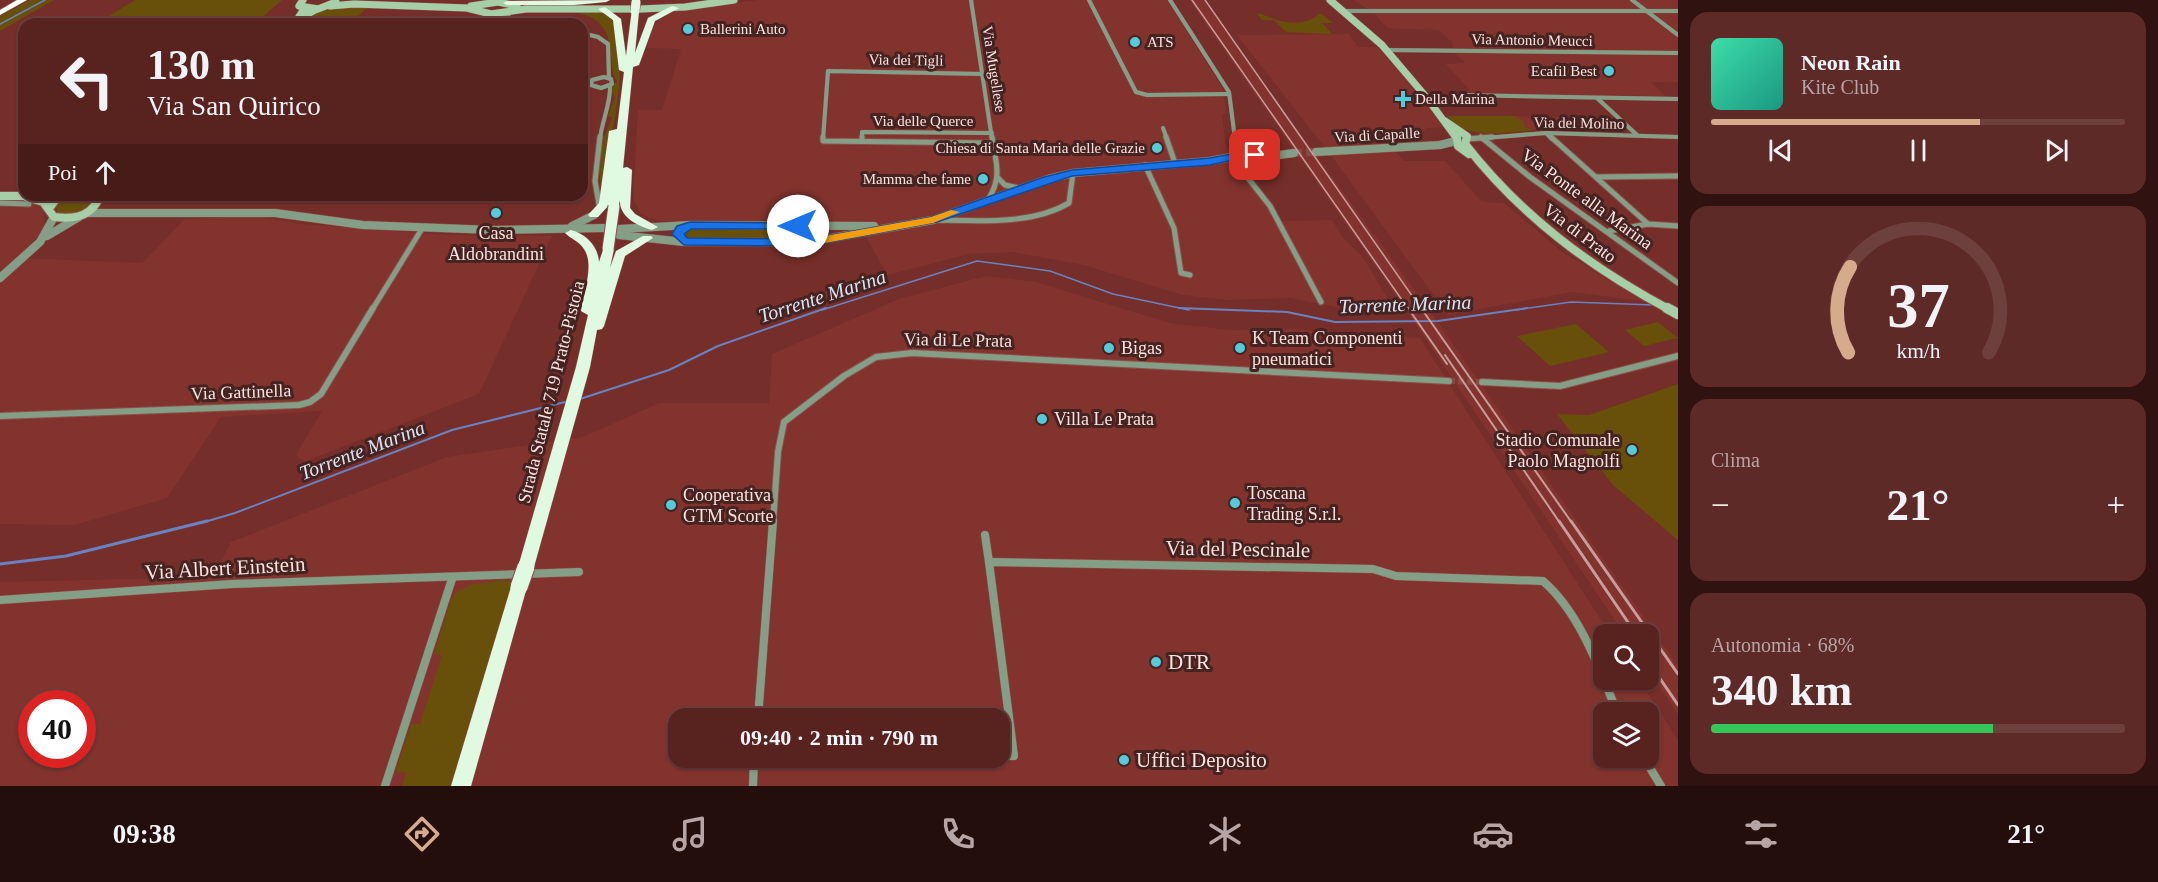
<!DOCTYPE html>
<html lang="it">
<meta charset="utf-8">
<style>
body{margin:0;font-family:Georgia,serif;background:#5e2a28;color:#f1f3f6;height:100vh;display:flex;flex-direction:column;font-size:22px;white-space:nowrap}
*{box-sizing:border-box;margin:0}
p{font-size:20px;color:#b7a4a4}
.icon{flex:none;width:33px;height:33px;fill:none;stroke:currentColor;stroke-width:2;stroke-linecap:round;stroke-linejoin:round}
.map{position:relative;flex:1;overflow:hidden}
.sheet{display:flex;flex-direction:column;gap:12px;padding:12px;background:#301311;width:480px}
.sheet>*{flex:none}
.guide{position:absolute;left:18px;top:18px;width:570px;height:183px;border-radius:18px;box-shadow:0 2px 4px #0004,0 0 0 2px #6d3f3d;background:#58221f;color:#f1f3f6;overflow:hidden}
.fabs{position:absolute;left:1593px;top:624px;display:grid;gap:12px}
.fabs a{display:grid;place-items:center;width:66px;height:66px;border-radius:12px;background:#58221f;box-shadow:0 2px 4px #0004,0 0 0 2px #6d3f3d;font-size:30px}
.speed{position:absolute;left:18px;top:690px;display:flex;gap:12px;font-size:30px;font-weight:700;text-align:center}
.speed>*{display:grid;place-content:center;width:78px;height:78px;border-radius:50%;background:#58221f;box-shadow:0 2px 4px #0004,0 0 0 2px #6d3f3d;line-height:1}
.speed .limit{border:9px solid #d22;background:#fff;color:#111}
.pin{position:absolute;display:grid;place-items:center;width:51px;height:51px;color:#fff;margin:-26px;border-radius:12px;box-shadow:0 3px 9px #0006}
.me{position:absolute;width:66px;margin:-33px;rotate:270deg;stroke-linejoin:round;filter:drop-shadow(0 0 4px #0008)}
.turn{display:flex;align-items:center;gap:21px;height:126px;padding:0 30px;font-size:27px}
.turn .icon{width:78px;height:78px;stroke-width:2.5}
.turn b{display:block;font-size:42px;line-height:51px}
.then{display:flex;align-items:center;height:57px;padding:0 30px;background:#0003;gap:12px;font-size:22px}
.big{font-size:45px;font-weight:700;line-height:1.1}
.sheet .widget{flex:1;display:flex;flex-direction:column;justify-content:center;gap:9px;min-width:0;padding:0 21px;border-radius:18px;background:#5e2a28}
.sheet .dial{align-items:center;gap:0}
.dial svg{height:156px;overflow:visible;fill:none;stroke:#6d3f3d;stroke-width:7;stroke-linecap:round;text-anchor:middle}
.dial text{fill:#f1f3f6;stroke:none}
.song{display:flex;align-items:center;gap:18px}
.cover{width:72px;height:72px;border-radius:9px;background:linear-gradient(135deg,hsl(160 70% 55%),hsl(170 70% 35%))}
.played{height:6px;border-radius:3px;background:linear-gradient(90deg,#d6ab8b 65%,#6d3f3d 65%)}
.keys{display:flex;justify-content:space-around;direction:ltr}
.heat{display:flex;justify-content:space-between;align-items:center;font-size:33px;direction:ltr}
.charge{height:9px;border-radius:4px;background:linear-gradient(90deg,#34c759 68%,#6d3f3d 0)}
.trip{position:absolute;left:668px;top:708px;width:342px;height:60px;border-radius:18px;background:#58221f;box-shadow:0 2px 4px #0004,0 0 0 2px #6d3f3d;font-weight:700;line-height:60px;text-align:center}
.tab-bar{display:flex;height:96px;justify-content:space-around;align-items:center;background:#230e0c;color:#b7a4a4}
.tab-bar .icon{width:42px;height:42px}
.tab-bar .on{color:#d6ab8b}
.tab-bar b{font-size:27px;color:#f1f3f6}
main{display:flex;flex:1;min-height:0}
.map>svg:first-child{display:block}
.built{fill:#83332e;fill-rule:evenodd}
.green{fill:#68500b}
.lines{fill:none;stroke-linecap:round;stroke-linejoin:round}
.stream-far2{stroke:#6983c2;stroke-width:1.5}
.stream-far1{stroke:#6983c2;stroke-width:2}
.stream{stroke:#6983c2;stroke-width:3}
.minor-tunnel{stroke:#894944;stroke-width:6;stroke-dasharray:6 3;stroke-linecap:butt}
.tertiary-tunnel{stroke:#894944;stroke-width:8;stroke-dasharray:8 4;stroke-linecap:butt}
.minor-far3-casing{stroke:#8d4e4a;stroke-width:4.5}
.minor-far2-casing{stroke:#8d4e4a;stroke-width:7}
.minor-far1-casing{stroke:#8d4e4a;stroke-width:8}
.minor-casing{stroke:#8d4e4a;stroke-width:9}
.tertiary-casing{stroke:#8d4e4a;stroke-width:9}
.secondary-far2-casing{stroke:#8d4e4a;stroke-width:8}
.secondary-far1-casing{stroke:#8d4e4a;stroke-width:10}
.secondary-casing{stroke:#8d4e4a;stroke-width:12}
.trunk-casing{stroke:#8d4e4a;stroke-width:1}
.motorway-casing{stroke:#8d4e4a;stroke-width:1}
.minor-far3{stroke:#859e86;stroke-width:4}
.minor-far2{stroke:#859e86;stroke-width:5}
.minor-far1{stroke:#859e86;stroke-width:6}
.minor{stroke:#859e86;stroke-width:8}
.tertiary{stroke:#859e86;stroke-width:8}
.secondary-far2{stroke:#a6cfa8;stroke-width:7}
.secondary-far1{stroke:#a6cfa8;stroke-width:8}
.secondary{stroke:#a6cfa8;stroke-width:10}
.trunk{fill:#dffae0;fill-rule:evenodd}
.motorway{fill:#fff;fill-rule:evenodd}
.rail-far2{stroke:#c99d99;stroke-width:1.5}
.rail-far1{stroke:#c99d99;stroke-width:2}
.rail{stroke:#c99d99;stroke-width:3}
.trunk-bridge-far2-casing{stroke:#8d4e4a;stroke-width:10;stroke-linecap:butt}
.trunk-bridge-far1-casing{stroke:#8d4e4a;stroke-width:13;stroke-linecap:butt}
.trunk-bridge-casing{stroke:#8d4e4a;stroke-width:19;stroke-linecap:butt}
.trunk-bridge-far2{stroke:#dffae0;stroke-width:9}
.trunk-bridge-far1{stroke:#dffae0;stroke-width:11}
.trunk-bridge{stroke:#dffae0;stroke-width:17}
.route{fill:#1a73e8;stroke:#114b97;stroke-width:1.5}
.slow{fill:#f59e0b}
.poi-dot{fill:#53cbda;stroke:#442320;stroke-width:2}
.labels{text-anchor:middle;stroke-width:6;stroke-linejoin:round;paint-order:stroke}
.far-poi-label{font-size:15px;fill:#fde2df;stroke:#442320;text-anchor:start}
.far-street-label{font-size:15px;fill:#fde2df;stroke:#442320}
.street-label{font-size:18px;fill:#fde2df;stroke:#442320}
.poi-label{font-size:18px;fill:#fde2df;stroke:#442320;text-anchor:start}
.water-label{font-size:20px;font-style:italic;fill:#dbe3f6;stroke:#442320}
.near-street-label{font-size:21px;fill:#fde2df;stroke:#442320}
.near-poi-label{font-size:21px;fill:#fde2df;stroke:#442320;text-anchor:start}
</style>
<main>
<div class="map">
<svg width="1678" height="786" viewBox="0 0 1678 786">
<rect width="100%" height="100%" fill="#752e29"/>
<g class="built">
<polygon points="759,0 1167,0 1223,89 1226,112 1222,116 1226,145 1279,221 1332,220 1343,238 1362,256 1394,309 1350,310 1290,298 1227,300 1183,295 1084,265 1013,252 969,254 887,275 858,222 659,221 641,214 633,199 638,110 662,110 681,49 647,48 652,30 660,17 673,10"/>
<polygon points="1189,0 1203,0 1432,314 1678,666 1678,715 1649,671 1648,634 1624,634 1409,314"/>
<polygon points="1354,0 1678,0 1678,82 1651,82 1665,96 1473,94 1446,64 1465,63 1455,53 1452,42 1438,30 1387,28 1375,14"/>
<polygon points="1349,34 1358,47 1380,47 1446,127 1426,128 1421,134 1355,135 1365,151 1395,151 1404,161 1445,161 1482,202 1504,203 1561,251 1642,301 1571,292 1448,315 1330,154 1237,35"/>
<polygon points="1515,116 1559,117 1572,131 1531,129 1524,127 1523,122"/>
<polygon points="0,201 32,202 43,210 45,229 18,258 142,263 185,219 256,216 303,224 447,235 552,236 479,394 306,461 298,458 297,453 322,411 221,417 167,498 75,525 0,524"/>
<path d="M986,276L1036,282L1170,323L1230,330L1292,329L1420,338L1610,634H1604V680H1639L1678,740V786H0V582L213,577L231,542L447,457L583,437L659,403H769L772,354L899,299ZM32,704H82V754H32ZM1604,712H1648V758H1604ZM678,718H999V758H678Z"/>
</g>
<g class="green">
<polygon points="30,0 54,0 0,31 0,16"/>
<polygon points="135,0 282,0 258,21 130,21 96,24"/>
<polygon points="339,6 367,8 352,22 303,24 318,12"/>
<path d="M570,10L599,11L615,17L620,79L616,113L602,188C598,183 601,144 605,135C607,130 610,123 612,117L608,116L615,98L611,88L617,81C607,70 617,37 597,21C589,14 579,15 570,10Z"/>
<path d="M1260,13C1276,22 1305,29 1320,13L1333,23H1322L1332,34L1286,32L1274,20H1262L1257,14Z"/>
<path d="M1447,116H1515L1524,122V127L1534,130C1504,132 1469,142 1447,116Z"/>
<polygon points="63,195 90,195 93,204 80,214 58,214 55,202"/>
<polygon points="687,228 816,229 822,234 819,238 689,240 681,235"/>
<polygon points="1658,322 1678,338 1644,346 1625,330"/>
<polygon points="1576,324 1609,352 1550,366 1517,336"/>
<polygon points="1678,384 1678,540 1614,486 1557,414 1589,415"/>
<polygon points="503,580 513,581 451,786 402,786 406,772 396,772 411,724 420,724 442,655 434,654 451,600 456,592 470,585"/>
</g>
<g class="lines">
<g class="stream-far2">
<polyline points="0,24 45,0"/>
<polyline points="822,310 977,261 1050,271 1113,294 1189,310"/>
<polyline points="1516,310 1571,302 1654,305"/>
</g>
<g class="stream-far1">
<polyline points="1179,308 1287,312 1335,322 1438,321 1527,308"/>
<polyline points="580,399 669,370 718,346 826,308"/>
<polyline points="201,523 235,513 452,430 569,401"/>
</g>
<polyline class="stream" points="0,564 66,556 207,521"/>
<polyline class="minor-tunnel" points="1449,381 1482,382"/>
<polyline class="tertiary-tunnel" points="1294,153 1316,152"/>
<g class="minor-far3-casing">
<g id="minor-far3">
<polyline points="971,0 992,139"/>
<polyline points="1089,0 1136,92 1147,95 1229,94"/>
<polyline points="1170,0 1229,92 1235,139"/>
<polyline points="1632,0 1678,35"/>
<polyline points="1346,11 1678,11"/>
<polyline points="491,24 490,20 498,14"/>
<polyline points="501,24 497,20 509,14"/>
<polyline points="582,33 598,37 608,44 609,78"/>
<polyline points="1386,50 1678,53"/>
<polygon points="604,77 611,79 612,84 601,88 591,85 592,80"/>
<polyline points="1456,95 1678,99"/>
<polyline points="1597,98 1637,135"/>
<polyline points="1163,128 1167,139"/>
<polyline points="1546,133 1552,139"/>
<polyline points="1481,137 1483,139"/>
<path d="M600,139C602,120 611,104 610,85"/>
<polyline points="823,139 828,71 983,74"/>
<polyline points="862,139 862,132 992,133"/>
<polyline points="1472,139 1546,133 1678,137"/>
</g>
</g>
<g class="minor-far2-casing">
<g id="minor-far2">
<polyline points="823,137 823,141 993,143"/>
<polyline points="862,137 862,141"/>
<polyline points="1166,137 1175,163"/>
<polyline points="1235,137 1237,150"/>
<polyline points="1481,137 1530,177 1678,283"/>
<polyline points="1551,137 1648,224"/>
<polyline points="1467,139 1492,137"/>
<polyline points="1232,158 1270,206 1321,302"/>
<polyline points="1145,165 1174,228 1181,273 1190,275"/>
<polyline points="1596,177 1678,176"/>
<polyline points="998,178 1005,185 1019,188"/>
<path d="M987,201C1003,178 996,163 992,137"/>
<polyline points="0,203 29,204"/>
<polyline points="599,204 595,181 600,137"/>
<path d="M937,220C979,221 1032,225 1069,203L1073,173"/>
<polyline points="1609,231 1648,224 1678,226"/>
<polyline points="372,310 423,227"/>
</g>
</g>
<g class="minor-far1-casing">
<g id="minor-far1">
<polyline points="1482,382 1560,386 1678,356"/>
<polyline points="0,416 299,405 310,402 321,394 373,308"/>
<polyline points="773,523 778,452 784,422 844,376 876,357 912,353 1449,381"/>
</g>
</g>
<g class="minor-casing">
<g id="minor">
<polyline points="985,535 989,562"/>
<polyline points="0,600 232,584 579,572"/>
<polyline points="758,718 773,521"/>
<path d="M999,756H1014L989,562L1373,569L1396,576L1543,581C1580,613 1599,668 1617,712"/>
<polyline points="1644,758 1661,786"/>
<polyline points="385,786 452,579"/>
<polyline points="753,786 754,758"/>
</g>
</g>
<g class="tertiary-casing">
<g id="tertiary">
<polyline points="1316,152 1440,145 1456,141"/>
<polyline points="1237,156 1236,151 1243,149 1265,154"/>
<polyline points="87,213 275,213 363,225 492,230 604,228"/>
<polyline points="572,226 594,215"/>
<polyline points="619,229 690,225 874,226"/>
<polyline points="619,235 684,242 809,242 933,220 1048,179 1073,173 1210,161 1237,156 1250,159 1294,153"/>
<polyline points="47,236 79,217"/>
<polyline points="0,278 40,242 54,217"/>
</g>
</g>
<g class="secondary-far2-casing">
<g id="secondary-far2">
<polyline points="303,0 299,6 318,9 336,2"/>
<polyline points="1330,0 1382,45 1427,98 1457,139"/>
<polyline points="330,6 354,4 467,8 491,14 526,9 631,9"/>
<polyline points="471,6 498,2 517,6"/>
<polyline points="304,9 297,20 317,9"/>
<polyline points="641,9 685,7 734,0"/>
<polyline points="1445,121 1467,136 1466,139"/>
</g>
</g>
<g class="secondary-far1-casing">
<g id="secondary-far1">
<polyline points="1457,137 1458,146 1469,154"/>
<path d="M1467,137L1465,144C1521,216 1590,267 1670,310"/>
<polyline points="0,196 33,196"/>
<path d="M26,197L43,202L54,217C71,219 88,218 97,202L96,195"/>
<polyline points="51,206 59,195"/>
</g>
</g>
<g class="secondary-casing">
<polyline id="secondary" points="1667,308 1678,314"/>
</g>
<g class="trunk-casing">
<g id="trunk">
<polygon points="610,0 606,2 574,5 507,5 503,3 507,1"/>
<path d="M672,6L679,8L655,21L639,65L633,67L623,168L627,167L632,170L630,208L635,214L658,227L652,230C638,226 619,217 620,200L618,208H610L609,205L598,217H590L588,215L599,203L609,131L617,129L624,72L619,70L613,20L598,9L605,7L621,19L626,56L632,9L639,11L635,53L648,18Z"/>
<path d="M571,230C586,234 598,246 599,262L604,247H612L614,249L610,268L616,251L643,236H651L653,238L625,256L604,326L602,329L597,330L590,367L534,567L532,572L526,574L520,572L518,567L576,367L588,315L581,311C583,293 595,265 584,249C579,241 571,239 565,233Z"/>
<polygon points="519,580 525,582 527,587 471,786 451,786 511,587 513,582"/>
</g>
</g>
<g class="motorway-casing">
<polygon id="motorway" points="17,0 27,0 0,15 0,10"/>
</g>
<use href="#minor-far3" class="minor-far3"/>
<use href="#minor-far2" class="minor-far2"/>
<use href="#minor-far1" class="minor-far1"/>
<use href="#minor" class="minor"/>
<use href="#tertiary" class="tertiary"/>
<use href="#secondary-far2" class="secondary-far2"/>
<use href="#secondary-far1" class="secondary-far1"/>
<use href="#secondary" class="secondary"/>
<use href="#trunk" class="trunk"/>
<use href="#motorway" class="motorway"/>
<g class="rail-far2">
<polyline points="1192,0 1409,310"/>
<polyline points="1205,0 1422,310"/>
</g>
<g class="rail-far1">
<polyline points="1408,308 1447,364"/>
<polyline points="1421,308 1572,523"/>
<polyline points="1445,355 1560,523"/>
</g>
<g class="rail">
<polyline points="1559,521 1636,634"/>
<polyline points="1571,521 1678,674"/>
<polyline points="1648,661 1678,705"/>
</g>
<g class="trunk-bridge-far2-casing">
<polyline id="trunk-bridge-far2" points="635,11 636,2"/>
</g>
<g class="trunk-bridge-far1-casing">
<polyline id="trunk-bridge-far1" points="608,249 614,206"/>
</g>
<g class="trunk-bridge-casing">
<polyline id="trunk-bridge" points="519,587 526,567"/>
</g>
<use href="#trunk-bridge-far2" class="trunk-bridge-far2"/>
<use href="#trunk-bridge-far1" class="trunk-bridge-far1"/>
<use href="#trunk-bridge" class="trunk-bridge"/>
</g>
<polygon class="route" points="1255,152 1260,155 1250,162 1237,159 1210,165 1072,176 937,222 809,246 684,245 672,234 677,226 690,222 798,223 803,226 802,229 691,229 684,234 687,238 809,239 931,217 1044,177 1072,170 1210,158 1237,153 1248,156"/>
<polygon class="slow" points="951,210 960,212 933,223 814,245 808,242 814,238 931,217"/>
<g class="poi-dot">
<circle cx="688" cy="29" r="6"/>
<circle cx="1135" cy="42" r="6"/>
<circle cx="1609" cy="71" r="6"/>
<path d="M1400 90h6v6h6v6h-6v6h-6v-6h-6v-6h6z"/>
<circle cx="1157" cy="148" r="6"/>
<circle cx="983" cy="179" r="6"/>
<circle cx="496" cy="213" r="6"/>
<circle cx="1109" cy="348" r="6"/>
<circle cx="1240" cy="348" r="6"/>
<circle cx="1042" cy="419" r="6"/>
<circle cx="1632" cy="450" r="6"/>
<circle cx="1235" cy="503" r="6"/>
<circle cx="671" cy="505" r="6"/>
<circle cx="1156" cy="662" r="6"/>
<circle cx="1124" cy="760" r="6"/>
</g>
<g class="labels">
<g class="far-poi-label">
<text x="700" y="34">Ballerini Auto</text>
<text x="1147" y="47">ATS</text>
<text x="1597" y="76" text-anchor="end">Ecafil Best</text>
<text x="1415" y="104">Della Marina</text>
<text x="1145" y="153" text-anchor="end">Chiesa di Santa Maria delle Grazie</text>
<text x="971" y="184" text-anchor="end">Mamma che fame</text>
</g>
<g class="far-street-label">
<text transform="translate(1532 40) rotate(1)" y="5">Via Antonio Meucci</text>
<text transform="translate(906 60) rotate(1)" y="5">Via dei Tigli</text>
<text transform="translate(994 69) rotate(81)" y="5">Via Mugellese</text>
<text x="923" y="126">Via delle Querce</text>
<text transform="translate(1579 123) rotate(1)" y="5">Via del Molino</text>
<text transform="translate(1377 135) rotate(-3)" y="5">Via di Capalle</text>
</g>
<g class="street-label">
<text transform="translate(1587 199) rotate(36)" y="6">Via Ponte alla Marina</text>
<text transform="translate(1580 233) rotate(37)" y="6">Via di Prato</text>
<text transform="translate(958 340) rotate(1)" y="6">Via di Le Prata</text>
<text transform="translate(241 392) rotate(-2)" y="6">Via Gattinella</text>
<text transform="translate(551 392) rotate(-76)" y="6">Strada Statale 719 Prato-Pistoia</text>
</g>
<g class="poi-label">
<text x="496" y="239" text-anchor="middle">Casa<tspan x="496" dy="21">Aldobrandini</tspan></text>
<text x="1252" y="344">K Team Componenti<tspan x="1252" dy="21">pneumatici</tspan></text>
<text x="1121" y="354">Bigas</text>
<text x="1054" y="425">Villa Le Prata</text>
<text x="1620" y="446" text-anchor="end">Stadio Comunale<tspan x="1620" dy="21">Paolo Magnolfi</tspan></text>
<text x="1247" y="499">Toscana<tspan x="1247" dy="21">Trading S.r.l.</tspan></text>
<text x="683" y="501">Cooperativa<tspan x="683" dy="21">GTM Scorte</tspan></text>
</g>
<g class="water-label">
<text transform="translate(822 296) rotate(-18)" y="7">Torrente Marina</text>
<text transform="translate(1405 304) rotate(-2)" y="7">Torrente Marina</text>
<text transform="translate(362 450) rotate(-21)" y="7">Torrente Marina</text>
</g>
<g class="near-street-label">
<text transform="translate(1238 549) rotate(1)" y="7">Via del Pescinale</text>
<text transform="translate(225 568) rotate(-3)" y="7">Via Albert Einstein</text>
</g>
<g class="near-poi-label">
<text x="1168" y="669">DTR</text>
<text x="1136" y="767">Uffici Deposito</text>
</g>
</g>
</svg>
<div class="fabs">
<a><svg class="icon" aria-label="search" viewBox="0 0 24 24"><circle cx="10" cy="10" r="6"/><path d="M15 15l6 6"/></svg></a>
<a><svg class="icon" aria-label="layers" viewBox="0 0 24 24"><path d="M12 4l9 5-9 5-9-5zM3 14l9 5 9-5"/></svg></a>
</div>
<div class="speed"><div class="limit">40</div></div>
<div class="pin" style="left:1255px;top:155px;background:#d93025"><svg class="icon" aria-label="arrive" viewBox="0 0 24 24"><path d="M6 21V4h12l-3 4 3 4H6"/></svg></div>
<svg class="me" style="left:798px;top:226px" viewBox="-20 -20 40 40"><circle r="19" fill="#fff"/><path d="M0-13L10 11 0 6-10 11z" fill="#1a73e8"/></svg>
<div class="trip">09:40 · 2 min · 790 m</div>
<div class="guide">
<div class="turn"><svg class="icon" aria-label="left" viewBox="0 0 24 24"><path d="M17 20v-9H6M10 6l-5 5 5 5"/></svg><div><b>130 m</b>Via San Quirico</div></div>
<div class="then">Poi<svg class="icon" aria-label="ahead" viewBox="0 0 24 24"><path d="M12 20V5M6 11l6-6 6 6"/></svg></div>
</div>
</div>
<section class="sheet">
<div class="widget">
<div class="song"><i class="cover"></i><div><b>Neon Rain</b><p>Kite Club</p></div></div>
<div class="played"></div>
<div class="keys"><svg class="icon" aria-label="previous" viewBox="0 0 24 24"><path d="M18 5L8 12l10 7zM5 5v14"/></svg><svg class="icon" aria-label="pause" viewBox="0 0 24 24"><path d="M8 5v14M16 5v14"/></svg><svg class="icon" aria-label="next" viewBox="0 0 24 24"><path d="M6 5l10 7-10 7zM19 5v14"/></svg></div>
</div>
<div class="widget dial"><svg viewBox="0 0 100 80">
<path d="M14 69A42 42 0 1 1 86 69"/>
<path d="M14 69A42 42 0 0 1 15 25" stroke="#d6ab8b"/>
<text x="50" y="56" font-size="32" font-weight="700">37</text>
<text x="50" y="72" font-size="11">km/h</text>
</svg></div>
<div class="widget"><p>Clima</p>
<div class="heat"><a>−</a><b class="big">21°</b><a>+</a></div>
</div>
<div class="widget"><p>Autonomia · 68%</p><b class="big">340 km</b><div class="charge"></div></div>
</section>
</main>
<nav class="tab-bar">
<b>09:38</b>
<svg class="icon on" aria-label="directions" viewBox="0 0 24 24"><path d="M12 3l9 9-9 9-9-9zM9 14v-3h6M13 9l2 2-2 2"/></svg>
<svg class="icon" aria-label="music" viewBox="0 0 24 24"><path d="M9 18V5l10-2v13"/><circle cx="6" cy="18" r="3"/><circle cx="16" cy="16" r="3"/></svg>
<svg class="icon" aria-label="phone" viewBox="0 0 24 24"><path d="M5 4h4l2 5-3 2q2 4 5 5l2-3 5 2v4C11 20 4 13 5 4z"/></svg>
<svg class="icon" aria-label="climate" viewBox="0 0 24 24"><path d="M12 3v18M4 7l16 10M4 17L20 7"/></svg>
<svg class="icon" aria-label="car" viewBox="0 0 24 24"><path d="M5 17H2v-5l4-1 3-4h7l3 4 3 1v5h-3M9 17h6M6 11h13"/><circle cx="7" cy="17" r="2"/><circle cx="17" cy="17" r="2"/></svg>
<svg class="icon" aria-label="filters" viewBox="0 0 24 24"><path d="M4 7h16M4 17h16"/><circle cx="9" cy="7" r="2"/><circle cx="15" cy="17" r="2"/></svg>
<b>21°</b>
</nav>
